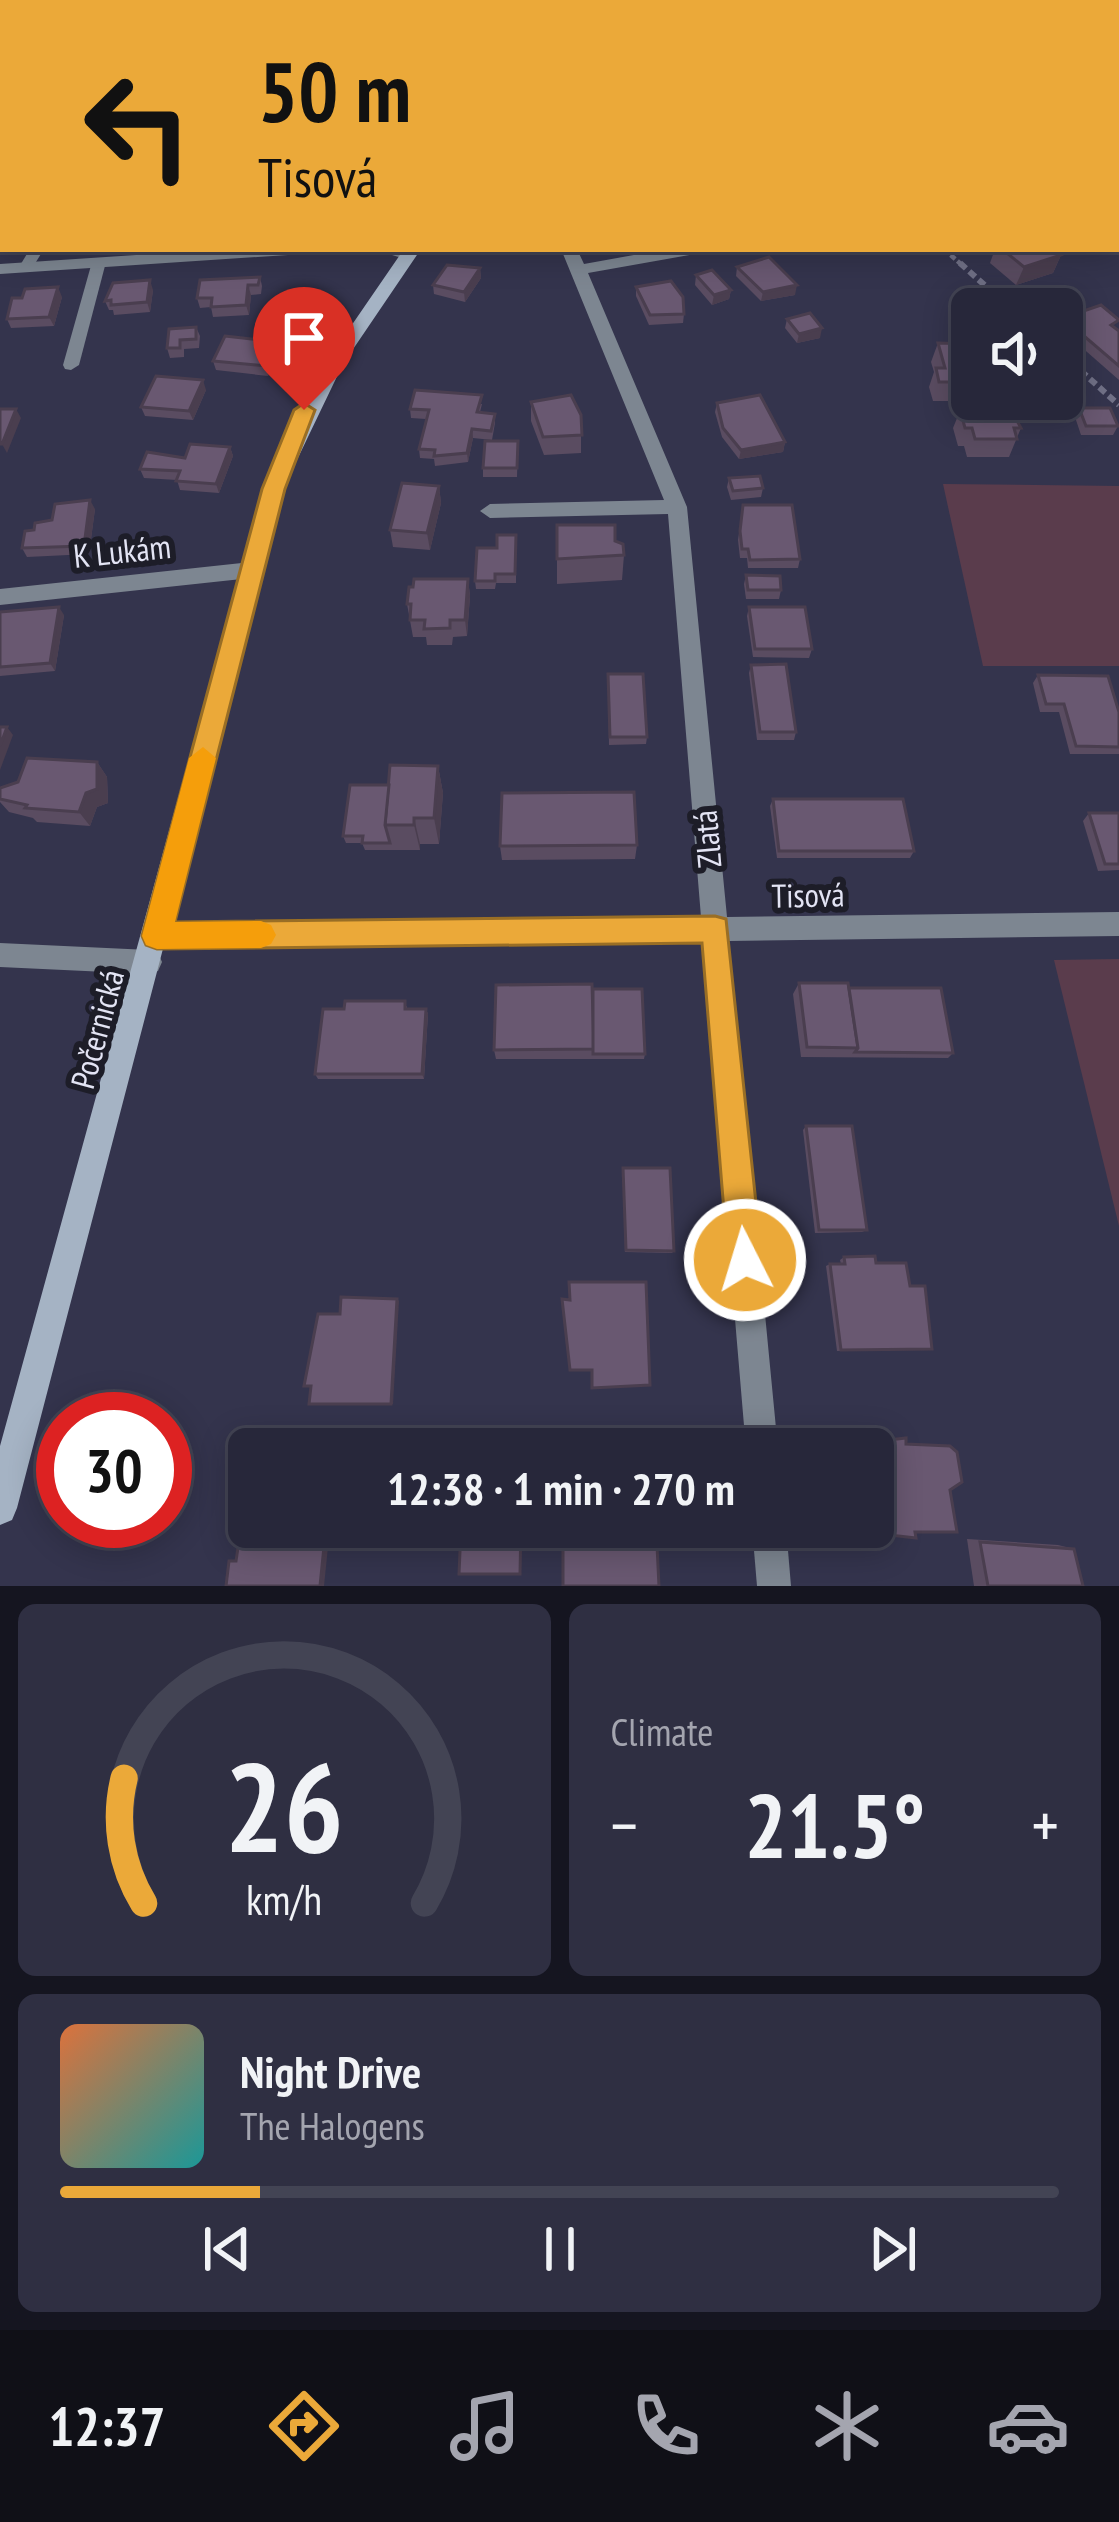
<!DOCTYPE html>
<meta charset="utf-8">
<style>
body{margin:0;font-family:"PT Sans Narrow",sans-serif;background:#2f2f42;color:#f1f3f6;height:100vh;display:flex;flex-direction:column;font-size:45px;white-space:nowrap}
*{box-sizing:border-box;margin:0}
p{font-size:39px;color:#a4a5af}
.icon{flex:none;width:66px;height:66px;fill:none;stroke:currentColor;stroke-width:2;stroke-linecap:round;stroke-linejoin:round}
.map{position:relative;height:1586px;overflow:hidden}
.drawer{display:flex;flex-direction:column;gap:18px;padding:18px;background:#151520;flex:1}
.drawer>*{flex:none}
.top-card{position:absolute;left:0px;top:0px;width:1119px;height:252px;box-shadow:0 6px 30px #0003,0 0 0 3px #434454;background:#eba939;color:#111;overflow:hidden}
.controls{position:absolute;left:951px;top:288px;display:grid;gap:24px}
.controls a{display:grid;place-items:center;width:132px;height:132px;border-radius:18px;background:#27273a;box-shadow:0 6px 30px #0003,0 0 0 3px #434454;font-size:60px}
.speed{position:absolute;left:36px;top:1392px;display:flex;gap:24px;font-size:60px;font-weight:700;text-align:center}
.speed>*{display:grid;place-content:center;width:156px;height:156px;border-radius:50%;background:#27273a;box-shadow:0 6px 30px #0003,0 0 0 3px #434454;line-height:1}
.speed .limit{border:18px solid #d22;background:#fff;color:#111}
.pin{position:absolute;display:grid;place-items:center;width:102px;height:102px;color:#fff;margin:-123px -51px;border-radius:50% 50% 50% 0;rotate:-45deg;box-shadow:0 0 12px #0007}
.pin .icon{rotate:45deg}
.me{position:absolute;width:132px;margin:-66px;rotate:355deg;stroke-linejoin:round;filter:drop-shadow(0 0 9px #0008)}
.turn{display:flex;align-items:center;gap:42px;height:252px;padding:0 60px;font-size:54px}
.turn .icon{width:156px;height:156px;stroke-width:2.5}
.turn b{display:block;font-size:84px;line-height:102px}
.big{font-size:90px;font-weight:600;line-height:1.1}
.drawer .tile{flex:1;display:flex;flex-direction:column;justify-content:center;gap:18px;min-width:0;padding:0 42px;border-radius:18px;background:#2f2f42}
.drawer .dial{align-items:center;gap:0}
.dial svg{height:312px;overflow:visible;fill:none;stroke:#434454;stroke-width:7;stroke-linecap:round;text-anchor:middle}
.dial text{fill:#f1f3f6;stroke:none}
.song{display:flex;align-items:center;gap:36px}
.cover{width:144px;height:144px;border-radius:18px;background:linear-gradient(135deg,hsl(20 70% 55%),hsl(180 70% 35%))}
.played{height:12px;border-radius:6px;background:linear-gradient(90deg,#eba939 20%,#434454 20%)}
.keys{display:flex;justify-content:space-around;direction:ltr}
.heat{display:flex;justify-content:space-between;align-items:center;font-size:66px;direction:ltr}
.drawer .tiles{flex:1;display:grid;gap:18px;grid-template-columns:1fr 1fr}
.tile:last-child{grid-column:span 2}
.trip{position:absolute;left:228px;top:1428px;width:666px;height:120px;border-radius:18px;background:#27273a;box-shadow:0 6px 30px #0003,0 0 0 3px #434454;font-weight:600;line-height:120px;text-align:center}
.dock{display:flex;height:192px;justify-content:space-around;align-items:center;background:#101017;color:#a4a5af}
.dock .icon{width:84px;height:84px}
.dock .selected{color:#eba939}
.dock b{font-size:54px;color:#f1f3f6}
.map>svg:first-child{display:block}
.green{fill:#5a3c4c}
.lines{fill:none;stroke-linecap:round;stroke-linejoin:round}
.path-far1{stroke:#717187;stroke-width:4.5;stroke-dasharray:6 3;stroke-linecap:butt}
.path{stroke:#717187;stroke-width:6;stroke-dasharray:8 4.5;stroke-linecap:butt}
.lane{fill:#7d8691;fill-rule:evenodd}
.street{fill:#7d8691;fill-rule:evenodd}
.secondary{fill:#a5b3c4;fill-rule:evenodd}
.wall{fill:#5a4c61}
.shaded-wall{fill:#4a3e4f}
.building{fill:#695871;stroke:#4a3e4f;stroke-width:3}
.route{fill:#eba939;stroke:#996e25;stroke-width:3}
.slow{fill:#f59e0b}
.labels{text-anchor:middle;stroke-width:12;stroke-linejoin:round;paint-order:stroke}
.street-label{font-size:33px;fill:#e3e4f4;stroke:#1d1d28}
</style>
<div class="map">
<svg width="1119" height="1586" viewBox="0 0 1119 1586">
<rect width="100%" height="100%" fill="#34344d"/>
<g class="green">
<polygon points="943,484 1119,486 1119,666 983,666"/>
<polygon points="1119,959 1119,1226 1054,960"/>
</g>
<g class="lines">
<g class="path-far1">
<polyline points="13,3 87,0"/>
<polyline points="591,3 596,0"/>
<polyline points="944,249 963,266"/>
</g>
<g class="path">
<polyline points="960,263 1011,309"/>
<polyline points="308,351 339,304"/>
<polyline points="1062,354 1119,405"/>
</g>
<g class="lane">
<polygon points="30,249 44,249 31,270 21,270 19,267"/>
<polygon points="99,258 106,262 79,365 71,370 65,369 63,365 92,262"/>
</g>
<g class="street">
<polygon points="934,0 954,0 933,3"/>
<polygon points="227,249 311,249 303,254 0,274 0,264"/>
<polygon points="373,249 403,249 416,255 408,260"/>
<polygon points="561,249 577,249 584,264 667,249 703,249 695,254 588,273 687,507 727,917 1119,912 1119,936 729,941 778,1449 746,1449 703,941 157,948 148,945 144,936 148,927 157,924 701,917 668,514 490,518 480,511 490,504 664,500"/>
<polygon points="251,562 261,570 251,578 0,605 0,589"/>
<polygon points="0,943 149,950 158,953 162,962 158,971 149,974 0,967"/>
<polygon points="752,1527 786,1527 791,1586 757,1586"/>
</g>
<g class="secondary">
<polygon points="520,0 534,0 519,3"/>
<polygon points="404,249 421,249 343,364 283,489 17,1508 12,1520 0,1525 0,1446 263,489 325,364"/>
</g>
</g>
<g class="wall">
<polygon points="995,249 1054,249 1061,255 1053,273 1016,285 990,263"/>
<polygon points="737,267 795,295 761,301 736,276"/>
<polygon points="480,268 481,278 465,302 434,294 433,285"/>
<polygon points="696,275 731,290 729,299 712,305 695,285"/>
<polygon points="260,277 262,286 261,294 251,295 249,315 213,317 211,307 200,308 197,298"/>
<polygon points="636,287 684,314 683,323 649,325 636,296"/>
<polygon points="153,290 150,312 114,315 113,310 109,310 105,301"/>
<polygon points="62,297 54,326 11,328 7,319"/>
<polygon points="1063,318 1119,331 1119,380 1062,330"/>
<polygon points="787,319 820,338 797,343 785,328"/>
<polygon points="196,327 200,336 199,348 184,349 184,357 170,358 167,348"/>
<polygon points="938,343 972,344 971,401 1021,428 1009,457 967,457 964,446 958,446 953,428 964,401 933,401 929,387 934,372 931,362"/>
<polygon points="280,351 268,376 216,370 213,361"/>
<polygon points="206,390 193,420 145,416 141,407"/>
<polygon points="531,402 581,415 581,453 544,455 531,421"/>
<polygon points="717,403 785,442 783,452 739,459 722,437 715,412"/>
<polygon points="482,404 480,412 495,414 495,423 492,440 473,438 468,462 435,466 434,459 420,458 419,449 426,419 411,418 410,409"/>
<polygon points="1079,408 1118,426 1113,435 1081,435 1075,417"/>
<polygon points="518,441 517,477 483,477 483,468"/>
<polygon points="230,447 233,456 219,493 180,490 177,480 144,478 140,469"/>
<polygon points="729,478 763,488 761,497 731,500 727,487"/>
<polygon points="439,486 441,503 430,550 393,547 390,530"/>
<polygon points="743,505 800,559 798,568 748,568 747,558 740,558 738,540"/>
<polygon points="95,509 89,554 27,557 22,548 34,530 52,520"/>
<polygon points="557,525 615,541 624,555 622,580 557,584"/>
<polygon points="516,535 516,583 496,583 495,589 476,589 475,581 497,548"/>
<polygon points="746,575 781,590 779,599 746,599 744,584"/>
<polygon points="468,579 470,596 467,636 453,637 452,645 427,645 426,637 413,637 407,604"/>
<polygon points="749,607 812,649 809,658 753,657 747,616"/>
<polygon points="0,612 64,615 55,671 0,676"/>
<polygon points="751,665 796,732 794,740 757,740 749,673"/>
<polygon points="1038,675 1119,712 1119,754 1070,754 1059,712 1040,712 1033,683"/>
<polygon points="608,682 647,737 646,744 609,745"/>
<polygon points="97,762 107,777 108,803 97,807 90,826 37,822 33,818 9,812 0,802 0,789"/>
<polygon points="438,766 443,793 439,844 420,844 420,850 365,850 362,843 346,843 343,836 389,785"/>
<polygon points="773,799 914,851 910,858 777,858 770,806"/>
<polygon points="1089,813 1119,813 1119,870 1098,871 1083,821"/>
<polygon points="637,845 635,859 502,860 500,846"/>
<polygon points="799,983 849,988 953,1053 948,1058 801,1057 793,994"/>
<polygon points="593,989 645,1054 644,1059 496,1059 494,1050"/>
<polygon points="407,1006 407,1009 426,1009 428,1014 424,1079 318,1079 315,1074"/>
<polygon points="806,1126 867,1230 862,1232 815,1233 803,1130"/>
<polygon points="623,1168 674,1251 672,1253 625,1252"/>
<polygon points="844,1257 876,1263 910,1286 932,1349 837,1351 826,1266 830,1264 841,1264 840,1260"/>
<polygon points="967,1539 1058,1545 1074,1549 1083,1586 974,1586"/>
</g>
<g class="shaded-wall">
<polygon points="1061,255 1053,273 1016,285 1024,267"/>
<polygon points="480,268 481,278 465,302 464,292"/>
<polygon points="150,280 153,290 150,312 147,302"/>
<polygon points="248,285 251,295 249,315 246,305"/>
<polygon points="797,285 795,295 761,301 763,292"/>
<polygon points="58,287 62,297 54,326 49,317"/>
<polygon points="731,290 729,299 712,305 714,295"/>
<polygon points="822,328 820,338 797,343 799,334"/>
<polygon points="277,342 280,351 268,376 266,366"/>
<polygon points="203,380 206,390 193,420 189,411"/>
<polygon points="16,409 21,418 7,453 2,444"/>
<polygon points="472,429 473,438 468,462 467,453"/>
<polygon points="785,442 783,452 739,459 741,450"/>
<polygon points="230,447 233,456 219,493 216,484"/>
<polygon points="439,486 441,503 430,550 427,533"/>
<polygon points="90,500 95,509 89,554 84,546"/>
<polygon points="468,579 470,596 467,636 465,620"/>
<polygon points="59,607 64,615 55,671 50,663"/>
<polygon points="7,727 13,735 0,770 0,746"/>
<polygon points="97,762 107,777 108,803 97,807 90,826 79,812"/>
<polygon points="438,766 443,793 439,844 434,818"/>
<polygon points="414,818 420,844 420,850 414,825"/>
<polygon points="426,1009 428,1014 424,1079 422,1074"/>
<polygon points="397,1299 399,1301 393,1404 391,1404"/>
<polygon points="326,1527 330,1527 324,1586 320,1586"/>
</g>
<g class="building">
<polygon points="436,0 465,0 464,3 435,3"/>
<polygon points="0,209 3,209 3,223 0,234"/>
<polygon points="1002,249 1054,249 1061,255 1024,267"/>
<polygon points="769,257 797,285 763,292 737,267"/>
<polygon points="447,265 480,268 464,292 433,285"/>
<polygon points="712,270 731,290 714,295 696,275"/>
<polygon points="260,277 258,285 248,285 246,305 211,307 212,298 197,298 200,280"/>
<polygon points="150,280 147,302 111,305 111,300 105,301 113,283"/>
<polygon points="671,281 683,297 684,314 650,315 636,287"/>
<polygon points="58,287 49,317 7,319 12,298 22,298 25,289"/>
<polygon points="1101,305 1119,320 1111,325 1119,331 1119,366 1063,318"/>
<polygon points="810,313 822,328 799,334 787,319"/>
<polygon points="196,327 196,339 180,340 180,348 167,348 169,329"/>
<polygon points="225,336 277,342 266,366 213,361"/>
<polygon points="938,343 972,344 972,382 939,382 936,368 945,368"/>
<polygon points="156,376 203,380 189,411 141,407"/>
<polygon points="415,390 482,395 477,412 495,414 491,431 472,429 467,453 434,456 435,450 419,449 429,410 410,409"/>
<polygon points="571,395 581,415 582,435 543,437 531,402"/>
<polygon points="760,395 785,442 741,450 723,428 717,403"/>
<polygon points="964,401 1006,401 1021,428 1014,428 1017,439 975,439 972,428 965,428 960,410 966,410"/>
<polygon points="1079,408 1110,408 1118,426 1086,426"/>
<polygon points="0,409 16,409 2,444 0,444"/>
<polygon points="485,441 518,441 517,468 483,468"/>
<polygon points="190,444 230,447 216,484 176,481 180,471 140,469 147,452 185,458"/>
<polygon points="760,476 763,488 733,491 729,478"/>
<polygon points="402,483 439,486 427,533 390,530"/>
<polygon points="90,500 84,546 22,548 25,531 34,530 35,523 52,520 55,504"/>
<polygon points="743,505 792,505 800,559 750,560 748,549 742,549 740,531"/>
<polygon points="557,525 615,525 615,541 623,544 624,555 557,559"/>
<polygon points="497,535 516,535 515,574 495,574 495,581 475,581 477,548 497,548"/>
<polygon points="746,575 780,576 781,590 748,590"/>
<polygon points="414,579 468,579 465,620 450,620 450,628 424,629 425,620 410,620 411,604 407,604 409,587 413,587"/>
<polygon points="59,607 50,663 0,667 0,612"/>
<polygon points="749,607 805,607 812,649 755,649"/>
<polygon points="786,664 796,732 760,732 751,665"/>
<polygon points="608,674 643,674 647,737 610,737"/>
<polygon points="1038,675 1108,676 1119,712 1119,747 1076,746 1064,704 1046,704"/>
<polygon points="0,727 7,727 0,746"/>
<polygon points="27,758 97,762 97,789 86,793 79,812 25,808 27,805 0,799 0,788 18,782"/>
<polygon points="390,765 438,766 434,818 414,818 414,825 385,825"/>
<polygon points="350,785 389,785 385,825 390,843 362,843 363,836 343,836"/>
<polygon points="634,792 637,845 500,846 502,793"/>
<polygon points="773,799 903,799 914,851 779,851"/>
<polygon points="1089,813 1119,813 1119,864 1105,864"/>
<polygon points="799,983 848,983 858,1048 807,1047"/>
<polygon points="592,984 594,1049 494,1050 496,985"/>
<polygon points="849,988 941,988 953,1053 855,1052 858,1048"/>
<polygon points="593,989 642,989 645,1054 593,1054"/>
<polygon points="345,1001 405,1001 405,1009 426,1009 422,1074 315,1074 323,1009 344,1009"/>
<polygon points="806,1126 852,1126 867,1230 819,1230"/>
<polygon points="623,1168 670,1168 674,1251 626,1250"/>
<polygon points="875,1256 876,1263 906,1263 910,1286 925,1286 932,1349 841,1350 830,1264 845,1264 844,1257"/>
<polygon points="569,1282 646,1282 650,1385 592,1388 592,1370 570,1370 562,1299 570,1300"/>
<polygon points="341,1297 397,1299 391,1404 309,1404 311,1386 304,1386 318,1314 340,1314"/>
<polygon points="906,1438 906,1444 950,1446 957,1452 962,1482 950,1490 957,1532 915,1532 916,1538 863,1532 862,1527 873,1527 873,1449 853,1449 853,1444"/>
<polygon points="242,1521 249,1521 249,1527 326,1527 320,1586 226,1586 229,1561 236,1561"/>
<polygon points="461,1527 521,1527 520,1574 459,1574"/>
<polygon points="563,1527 670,1527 670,1538 664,1545 657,1545 659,1586 563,1586"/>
<polygon points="980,1542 1074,1549 1083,1586 988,1586"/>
</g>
<polygon class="route" points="304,403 315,410 285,489 175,922 715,916 726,919 762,1260 757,1272 745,1277 733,1272 728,1260 702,943 157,949 146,945 142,936 262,489 294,410"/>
<polygon class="slow" points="203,747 216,758 175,922 261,921 271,925 276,935 271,944 261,948 157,949 146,945 142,936 189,758"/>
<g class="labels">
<g class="street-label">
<text transform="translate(122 551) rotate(-6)" y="12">K Lukám</text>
<text transform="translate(707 839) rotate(-95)" y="12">Zlatá</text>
<text transform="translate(808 895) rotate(-1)" y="12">Tisová</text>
<text transform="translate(97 1029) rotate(-75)" y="12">Počernická</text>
</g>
</g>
</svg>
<div class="controls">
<a><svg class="icon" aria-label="sound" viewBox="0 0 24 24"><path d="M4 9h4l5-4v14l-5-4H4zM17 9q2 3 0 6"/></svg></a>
</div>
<div class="speed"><div class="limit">30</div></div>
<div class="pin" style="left:304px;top:410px;background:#d93025"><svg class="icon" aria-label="arrive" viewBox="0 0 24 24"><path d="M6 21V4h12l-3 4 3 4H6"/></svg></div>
<svg class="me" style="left:745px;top:1260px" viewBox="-20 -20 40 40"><circle r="17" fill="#eba939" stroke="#fff" stroke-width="3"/><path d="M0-11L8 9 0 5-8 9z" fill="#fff"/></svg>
<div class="trip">12:38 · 1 min · 270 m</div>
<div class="top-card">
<div class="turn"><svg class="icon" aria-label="left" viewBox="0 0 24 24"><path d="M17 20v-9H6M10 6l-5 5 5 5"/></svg><div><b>50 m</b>Tisová</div></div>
</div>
</div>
<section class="drawer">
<div class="tiles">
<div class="tile dial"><svg viewBox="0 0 100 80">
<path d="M14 69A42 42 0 1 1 86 69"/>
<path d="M14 69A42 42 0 0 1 9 37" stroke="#eba939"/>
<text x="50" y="56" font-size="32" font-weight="700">26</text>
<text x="50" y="72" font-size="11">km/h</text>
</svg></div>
<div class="tile"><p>Climate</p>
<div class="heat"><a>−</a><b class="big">21.5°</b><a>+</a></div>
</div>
<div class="tile">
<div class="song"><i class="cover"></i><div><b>Night Drive</b><p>The Halogens</p></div></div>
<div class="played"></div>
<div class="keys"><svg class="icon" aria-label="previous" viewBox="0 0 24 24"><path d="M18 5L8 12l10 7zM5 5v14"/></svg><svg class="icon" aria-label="pause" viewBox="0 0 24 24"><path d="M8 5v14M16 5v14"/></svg><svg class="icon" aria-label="next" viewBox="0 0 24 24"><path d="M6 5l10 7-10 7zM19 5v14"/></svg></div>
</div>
</div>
</section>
<nav class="dock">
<b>12:37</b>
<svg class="icon selected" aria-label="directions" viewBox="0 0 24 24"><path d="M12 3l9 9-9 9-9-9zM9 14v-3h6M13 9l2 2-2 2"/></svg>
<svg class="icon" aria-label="music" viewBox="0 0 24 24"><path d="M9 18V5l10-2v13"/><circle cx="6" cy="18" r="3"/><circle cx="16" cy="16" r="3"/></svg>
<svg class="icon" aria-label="phone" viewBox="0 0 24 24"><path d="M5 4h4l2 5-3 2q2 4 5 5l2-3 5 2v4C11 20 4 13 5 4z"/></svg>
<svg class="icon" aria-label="climate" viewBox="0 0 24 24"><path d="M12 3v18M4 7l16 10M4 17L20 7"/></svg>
<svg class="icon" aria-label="car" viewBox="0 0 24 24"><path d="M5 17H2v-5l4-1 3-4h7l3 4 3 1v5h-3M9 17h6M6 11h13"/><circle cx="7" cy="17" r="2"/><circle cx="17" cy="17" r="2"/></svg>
</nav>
